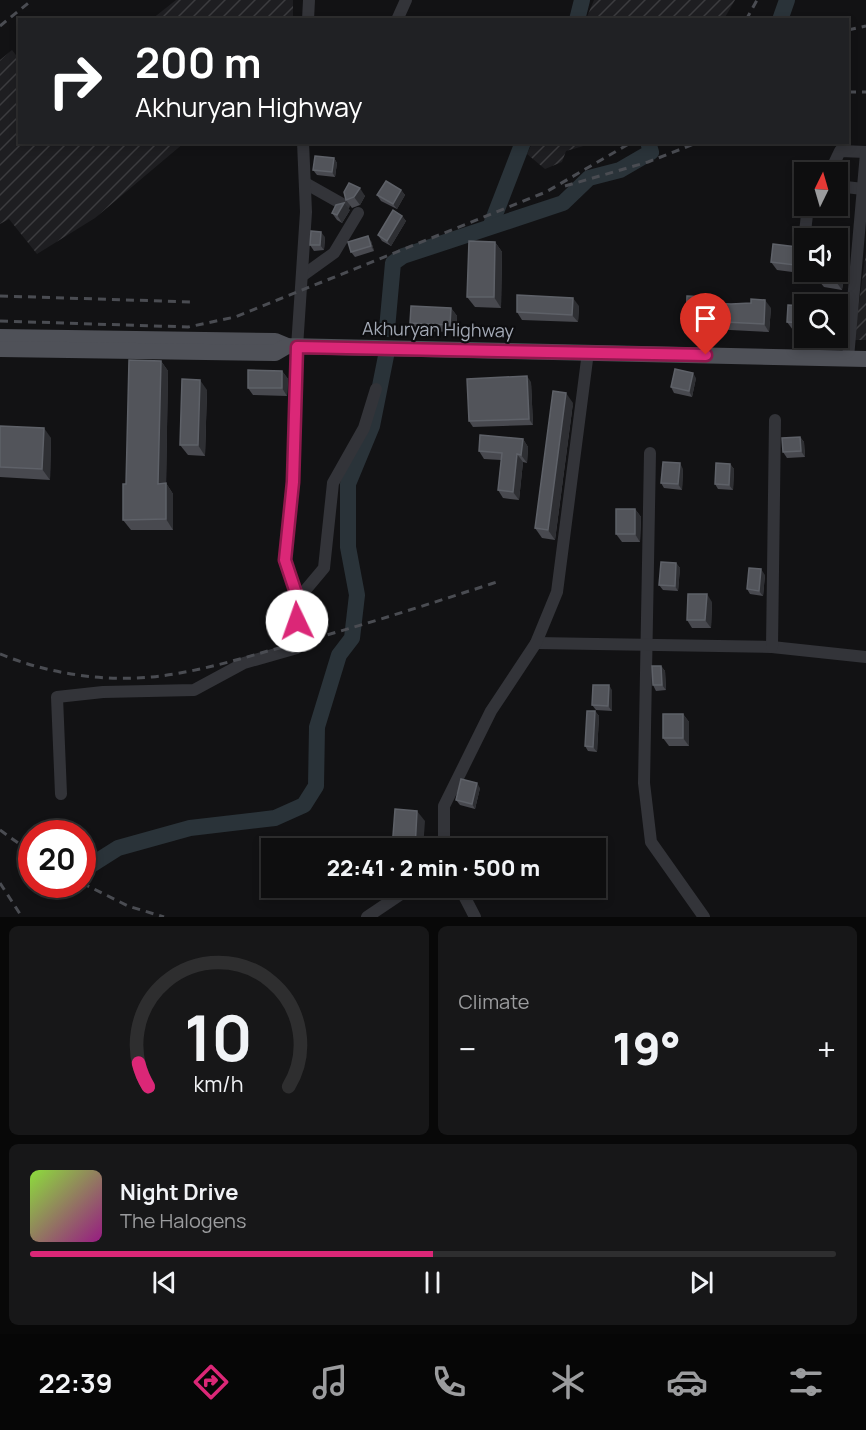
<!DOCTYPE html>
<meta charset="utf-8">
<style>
body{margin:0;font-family:Manrope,sans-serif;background:#171718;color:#f1f3f6;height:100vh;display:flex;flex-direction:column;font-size:22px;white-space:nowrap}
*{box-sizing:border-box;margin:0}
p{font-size:20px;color:#9b9c9e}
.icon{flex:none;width:33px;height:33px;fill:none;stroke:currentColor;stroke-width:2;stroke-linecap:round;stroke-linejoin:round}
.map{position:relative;height:917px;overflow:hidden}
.sheet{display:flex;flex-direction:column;gap:9px;padding:9px;background:#080808;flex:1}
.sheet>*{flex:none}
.top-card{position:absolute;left:18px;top:18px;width:831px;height:126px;border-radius:0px;box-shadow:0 3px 9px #0003,0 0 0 2px #2e2e2f;background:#202124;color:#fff;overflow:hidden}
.needle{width:39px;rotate:5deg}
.fabs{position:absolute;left:794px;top:162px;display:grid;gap:12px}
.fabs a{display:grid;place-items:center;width:54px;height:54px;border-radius:0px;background:#0e0e0f;box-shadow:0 3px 9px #0003,0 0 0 2px #2e2e2f;font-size:30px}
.speed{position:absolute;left:18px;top:820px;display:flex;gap:12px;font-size:30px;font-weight:700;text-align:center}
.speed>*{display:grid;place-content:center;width:78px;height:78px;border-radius:50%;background:#0e0e0f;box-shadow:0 3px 9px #0003,0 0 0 2px #2e2e2f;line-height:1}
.speed .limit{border:9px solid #d22;background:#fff;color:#111}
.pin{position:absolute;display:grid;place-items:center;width:51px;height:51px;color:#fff;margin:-62px -26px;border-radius:50% 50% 50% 0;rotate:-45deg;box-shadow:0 0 6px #0007}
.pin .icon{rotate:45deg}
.me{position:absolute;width:66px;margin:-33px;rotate:357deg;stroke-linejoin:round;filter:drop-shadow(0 0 4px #0008)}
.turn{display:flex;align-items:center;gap:21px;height:126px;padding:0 18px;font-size:27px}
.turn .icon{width:78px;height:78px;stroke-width:2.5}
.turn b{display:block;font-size:42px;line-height:51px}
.big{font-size:45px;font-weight:800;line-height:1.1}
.sheet .tile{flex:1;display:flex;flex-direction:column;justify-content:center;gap:9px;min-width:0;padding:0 21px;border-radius:9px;background:#171718}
.sheet .dial{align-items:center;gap:0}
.dial svg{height:156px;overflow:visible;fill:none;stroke:#2e2e2f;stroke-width:7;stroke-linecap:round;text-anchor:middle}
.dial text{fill:#f1f3f6;stroke:none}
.song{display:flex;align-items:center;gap:18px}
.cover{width:72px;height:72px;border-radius:9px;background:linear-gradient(135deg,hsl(90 70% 55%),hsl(310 70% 35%))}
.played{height:6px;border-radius:3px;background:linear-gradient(90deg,#db2777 50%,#2e2e2f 50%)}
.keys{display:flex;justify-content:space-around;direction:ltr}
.heat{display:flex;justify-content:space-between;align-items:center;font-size:33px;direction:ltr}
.sheet .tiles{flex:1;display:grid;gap:9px;grid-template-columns:1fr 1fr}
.tile:last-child{grid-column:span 2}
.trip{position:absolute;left:261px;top:838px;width:345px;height:60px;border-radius:0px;background:#0e0e0f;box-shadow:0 3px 9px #0003,0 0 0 2px #2e2e2f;font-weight:800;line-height:60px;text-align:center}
.tabs{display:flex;height:96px;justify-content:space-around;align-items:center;background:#060606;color:#9b9c9e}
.tabs .icon{width:42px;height:42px}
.tabs .current{color:#db2777}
.tabs b{font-size:27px;color:#f1f3f6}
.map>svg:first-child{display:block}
.industrial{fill:url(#industrial-furrows)}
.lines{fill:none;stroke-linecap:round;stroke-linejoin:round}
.river{stroke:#2a3339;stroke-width:16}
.minor{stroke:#333439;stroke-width:12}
.major{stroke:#4f5158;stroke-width:16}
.rail{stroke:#4a4c52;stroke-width:3;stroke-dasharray:8 6;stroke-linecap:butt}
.wall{fill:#48494f}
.shaded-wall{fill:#2e2f33}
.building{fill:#52545a;stroke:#5e6168;stroke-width:1.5}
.route-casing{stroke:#8e194d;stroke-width:15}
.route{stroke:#db2777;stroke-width:10}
.labels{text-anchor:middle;stroke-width:4.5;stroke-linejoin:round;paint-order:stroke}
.street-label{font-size:18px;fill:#a3a9b5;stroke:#0d0d0f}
</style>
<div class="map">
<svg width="866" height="917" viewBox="0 0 866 917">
<defs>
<pattern id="industrial-furrows" width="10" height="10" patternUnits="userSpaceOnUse" patternTransform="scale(1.5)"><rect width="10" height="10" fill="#1e1e21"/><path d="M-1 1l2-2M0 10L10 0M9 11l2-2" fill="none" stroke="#3c3c3f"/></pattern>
</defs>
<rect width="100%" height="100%" fill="#121214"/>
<g class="industrial">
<polygon points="176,0 293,0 293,19 152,19"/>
<polygon points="594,0 735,0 724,19 586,19"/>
<polygon points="12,50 19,59 20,142 184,143 95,218 37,254 9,219 0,224 0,60"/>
<polygon points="532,143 532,142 594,143 566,151 562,162 545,169 527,154"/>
<polygon points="866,252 866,340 854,340"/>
</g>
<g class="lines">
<g class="river">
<polyline points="577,20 582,0"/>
<polyline points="780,20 787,0"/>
<polyline points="491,225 523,142"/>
<polyline points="387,329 393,263 403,256 563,203 589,178 620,170 651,152 648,142"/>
<polyline points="88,867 118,848 190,828 275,818 304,805 316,786 317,727 339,655 352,638 357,595 348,547 348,484 372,426 386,356"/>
</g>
<g class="minor">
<polyline points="308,20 309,0"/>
<polyline points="397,20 406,0"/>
<polyline points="830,172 840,151 866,152"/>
<polyline points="305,183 344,205"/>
<polyline points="837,186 863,189"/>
<polyline points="805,232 808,206"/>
<polyline points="302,276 334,253 358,213"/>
<polyline points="848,358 866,153"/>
<polyline points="650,453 644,783 651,842 704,917"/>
<polyline points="298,599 324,568 333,483 364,428 376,389"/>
<polyline points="536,643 772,647 866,657"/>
<polyline points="772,647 775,420"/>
<polyline points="61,794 57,697 103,692 194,690 244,663 297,648 298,599 285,560 293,482 297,347 306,212 303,142"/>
<polyline points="447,849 444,837 444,806 491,711 536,643 557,592 588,352"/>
<polyline points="460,888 475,917"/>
<polyline points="367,917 410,888"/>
</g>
<g class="major">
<polyline points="0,337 275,341 287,346 866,359"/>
<polyline points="0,349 275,353 287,346"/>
</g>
<g class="rail">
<polyline points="746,20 757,0"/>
<polyline points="0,26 32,0"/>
<polyline points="848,30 866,26"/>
<polyline points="848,92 866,92"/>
<polyline points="565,186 648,162 699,142"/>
<polyline points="0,296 193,302"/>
<polyline points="0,321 188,327 235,317 546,192 632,142"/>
<path d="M0,654C46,673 102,682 152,677C191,673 230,662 268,651C346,631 423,606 500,581"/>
<polyline points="0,830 32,853"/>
<polyline points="0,883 22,917"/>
<polyline points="82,883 128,906 164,917"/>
</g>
</g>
<g class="wall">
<polygon points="334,158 337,163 335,177 317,175 313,170"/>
<polygon points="349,183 365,196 360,205 352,208 346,200"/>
<polygon points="401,190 405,195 397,209 381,201 377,195"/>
<polygon points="350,210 342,223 337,220 332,213"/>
<polygon points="402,216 406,221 391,246 382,241 378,235"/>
<polygon points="325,237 324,250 314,251 310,245"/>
<polygon points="371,241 374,251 355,257 351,252"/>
<polygon points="495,242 502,252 501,308 475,307 467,297"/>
<polygon points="797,247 802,254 800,273 777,270 771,262"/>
<polygon points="840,249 845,255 841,272 844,276 842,290 824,287 819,281"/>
<polygon points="713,303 771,308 769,332 692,328 686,320"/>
<polygon points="579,306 578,322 522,320 517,312"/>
<polygon points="804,306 804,331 793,330 787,322"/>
<polygon points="451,308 457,316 456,332 415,331 410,323"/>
<polygon points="161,361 168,371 166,483 173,494 173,530 131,530 123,520 126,484"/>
<polygon points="282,371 288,379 287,396 253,395 248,388"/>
<polygon points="696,378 692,397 674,393 671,387"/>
<polygon points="531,382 533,425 473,427 469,421"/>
<polygon points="207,390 205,456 188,455 180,445"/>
<polygon points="573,403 555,540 542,538 535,528"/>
<polygon points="0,426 51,438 50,480 0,477"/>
<polygon points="800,437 804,442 805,457 787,458 783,452"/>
<polygon points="523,439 528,447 527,463 523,462 519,500 503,498 498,490 501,460 484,459 479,451"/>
<polygon points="730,464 734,469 733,490 718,489 715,484"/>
<polygon points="683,469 682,490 664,488 661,483"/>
<polygon points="635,509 641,517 640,542 622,542 616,534"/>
<polygon points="676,563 680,568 678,591 663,590 659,585"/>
<polygon points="765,575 763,596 750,594 747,589"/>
<polygon points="712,602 711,628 692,628 687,620"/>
<polygon points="661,666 665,671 666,690 656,691 653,685"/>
<polygon points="612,690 612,711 596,710 592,705"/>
<polygon points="595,711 599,716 597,752 588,751 585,746"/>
<polygon points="683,714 689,722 689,746 669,746 663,738"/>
<polygon points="480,788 475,809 460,805 456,800"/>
<polygon points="361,888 375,888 365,894"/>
</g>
<g class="shaded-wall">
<polygon points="334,158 337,163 335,177 332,172"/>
<polygon points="360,188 365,196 360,205 354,197"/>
<polygon points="401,190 405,195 397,209 393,204"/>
<polygon points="344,203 350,210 342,223 337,215"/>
<polygon points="402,216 406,221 391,246 387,241"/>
<polygon points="321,232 325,237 324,250 320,245"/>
<polygon points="368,236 371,241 374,251 371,246"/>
<polygon points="495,242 502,252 501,308 494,297"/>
<polygon points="797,247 802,254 800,273 795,265"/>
<polygon points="840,249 845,255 841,272 844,276 842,290 837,283 837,263"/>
<polygon points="573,298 579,306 578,322 572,315"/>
<polygon points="765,300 771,308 769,332 764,324"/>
<polygon points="451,308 457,316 456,332 450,325"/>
<polygon points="161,361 168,371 166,494 158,484"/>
<polygon points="282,371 288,379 287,396 282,388"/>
<polygon points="693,373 696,378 692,397 689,391"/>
<polygon points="527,376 531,382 533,425 529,419"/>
<polygon points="200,380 207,390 205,456 198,445"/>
<polygon points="566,393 573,403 555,540 548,530"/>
<polygon points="44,428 51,438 50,480 42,469"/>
<polygon points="800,437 804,442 805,457 801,451"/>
<polygon points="523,439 528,447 527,463 521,455"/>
<polygon points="517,454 523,462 519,500 513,492"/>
<polygon points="680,463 683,469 682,490 678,484"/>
<polygon points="730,464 734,469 733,490 729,485"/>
<polygon points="166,483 173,494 173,530 166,519"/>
<polygon points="635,509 641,517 640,542 635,534"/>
<polygon points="676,563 680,568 678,591 675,586"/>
<polygon points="761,569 765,575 763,596 759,591"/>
<polygon points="707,594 712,602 711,628 705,620"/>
<polygon points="661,666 665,671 666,690 662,685"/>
<polygon points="609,685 612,690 612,711 608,706"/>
<polygon points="595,711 599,716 597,752 593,747"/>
<polygon points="683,714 689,722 689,746 683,738"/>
<polygon points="477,783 480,788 475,809 472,804"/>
<polygon points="417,811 425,821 423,849 415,849"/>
</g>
<g class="building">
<polygon points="315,156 334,158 332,172 313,170"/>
<polygon points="386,181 401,190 393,204 377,195"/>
<polygon points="349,183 360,188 354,197 346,200 344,192"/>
<polygon points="344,203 337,215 332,213 336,205"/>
<polygon points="393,210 402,216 387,241 378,235"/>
<polygon points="311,231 321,232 320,245 310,245"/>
<polygon points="368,236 371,246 351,252 348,242"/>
<polygon points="469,241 495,242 494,297 467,297"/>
<polygon points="773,244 797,247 795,265 771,262"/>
<polygon points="837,248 840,249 837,263"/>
<polygon points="837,269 839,269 837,283 819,281 821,272 837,272"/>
<polygon points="517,295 573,298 572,315 517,312"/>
<polygon points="687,296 709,297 709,303 731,304 751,303 751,299 765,300 764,324 686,320"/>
<polygon points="788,305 804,306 804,323 787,322"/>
<polygon points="411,306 451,308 450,325 410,323"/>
<polygon points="129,360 161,361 158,484 166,483 166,519 123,520 123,484 126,484"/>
<polygon points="675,369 693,373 689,391 671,387"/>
<polygon points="248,370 282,371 282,388 248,388"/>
<polygon points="527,376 529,419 469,421 467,379"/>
<polygon points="182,379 200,380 198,445 180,445"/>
<polygon points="553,391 566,393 548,530 535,528"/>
<polygon points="0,426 44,428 42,469 0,467"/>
<polygon points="480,435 523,439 521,455 517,454 513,492 498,490 502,453 479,451"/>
<polygon points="800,437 801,451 783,452 782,438"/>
<polygon points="663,462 680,463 678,484 661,483"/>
<polygon points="716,463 730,464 729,485 715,484"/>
<rect x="616" y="509" width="19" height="25"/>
<polygon points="661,562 676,563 675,586 659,585"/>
<polygon points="749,568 761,569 759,591 747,589"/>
<polygon points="688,594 707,594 705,620 687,620"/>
<polygon points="652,666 661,666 662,685 653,685"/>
<polygon points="593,685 609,685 608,706 592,705"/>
<polygon points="587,711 595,711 593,747 585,746"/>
<rect x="663" y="714" width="20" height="24"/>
<polygon points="461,779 477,783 472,804 456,800"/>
<polygon points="395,809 417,811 415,849 392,849"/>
</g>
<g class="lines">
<g class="route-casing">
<polyline id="route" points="297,621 298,599 285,560 293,482 297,347 706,355"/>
</g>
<use href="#route" class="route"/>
</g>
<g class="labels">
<g class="street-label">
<text transform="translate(438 330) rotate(1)" y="6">Akhuryan Highway</text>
</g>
</g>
</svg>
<div class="fabs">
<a><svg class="needle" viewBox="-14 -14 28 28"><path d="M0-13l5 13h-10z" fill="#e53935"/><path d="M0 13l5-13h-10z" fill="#9b9c9e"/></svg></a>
<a><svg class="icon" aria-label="sound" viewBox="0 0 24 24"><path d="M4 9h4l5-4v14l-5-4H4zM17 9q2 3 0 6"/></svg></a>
<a><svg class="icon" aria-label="search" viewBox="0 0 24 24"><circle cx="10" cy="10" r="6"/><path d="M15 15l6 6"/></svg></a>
</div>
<div class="speed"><div class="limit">20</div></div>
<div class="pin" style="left:706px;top:355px;background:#d93025"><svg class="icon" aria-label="arrive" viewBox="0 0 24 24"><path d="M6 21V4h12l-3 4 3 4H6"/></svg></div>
<svg class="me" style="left:297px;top:621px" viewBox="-20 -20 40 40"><circle r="19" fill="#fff"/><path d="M0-13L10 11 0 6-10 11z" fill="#db2777"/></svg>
<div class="trip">22:41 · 2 min · 500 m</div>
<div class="top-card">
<div class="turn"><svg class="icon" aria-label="right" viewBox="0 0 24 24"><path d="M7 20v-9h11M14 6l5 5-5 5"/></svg><div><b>200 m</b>Akhuryan Highway</div></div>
</div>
</div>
<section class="sheet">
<div class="tiles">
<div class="tile dial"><svg viewBox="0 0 100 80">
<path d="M14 69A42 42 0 1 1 86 69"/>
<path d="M14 69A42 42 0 0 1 9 57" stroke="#db2777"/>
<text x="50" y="56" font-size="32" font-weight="700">10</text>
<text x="50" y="72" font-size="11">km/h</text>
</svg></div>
<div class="tile"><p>Climate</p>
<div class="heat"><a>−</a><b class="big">19°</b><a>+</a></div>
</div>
<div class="tile">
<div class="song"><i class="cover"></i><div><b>Night Drive</b><p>The Halogens</p></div></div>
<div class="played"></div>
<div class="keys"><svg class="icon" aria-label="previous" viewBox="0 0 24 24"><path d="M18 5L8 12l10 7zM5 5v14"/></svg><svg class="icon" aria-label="pause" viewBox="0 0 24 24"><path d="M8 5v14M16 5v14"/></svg><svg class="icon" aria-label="next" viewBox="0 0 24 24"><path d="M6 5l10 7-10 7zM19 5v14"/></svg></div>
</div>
</div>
</section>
<nav class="tabs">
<b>22:39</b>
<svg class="icon current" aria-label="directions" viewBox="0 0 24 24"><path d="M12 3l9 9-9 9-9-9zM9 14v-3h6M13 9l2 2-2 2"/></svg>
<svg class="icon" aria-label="music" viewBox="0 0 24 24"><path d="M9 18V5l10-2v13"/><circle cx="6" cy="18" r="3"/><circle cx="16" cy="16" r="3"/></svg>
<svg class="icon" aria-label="phone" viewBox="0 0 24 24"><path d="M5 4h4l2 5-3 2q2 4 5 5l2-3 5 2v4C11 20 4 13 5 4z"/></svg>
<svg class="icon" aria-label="climate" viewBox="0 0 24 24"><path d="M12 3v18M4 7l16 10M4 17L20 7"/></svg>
<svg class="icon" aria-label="car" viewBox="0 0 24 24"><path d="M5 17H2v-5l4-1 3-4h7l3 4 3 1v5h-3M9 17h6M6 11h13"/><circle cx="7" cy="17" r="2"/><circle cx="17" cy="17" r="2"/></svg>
<svg class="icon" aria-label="filters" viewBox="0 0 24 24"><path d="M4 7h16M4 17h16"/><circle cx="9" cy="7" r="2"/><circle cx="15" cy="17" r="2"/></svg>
</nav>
